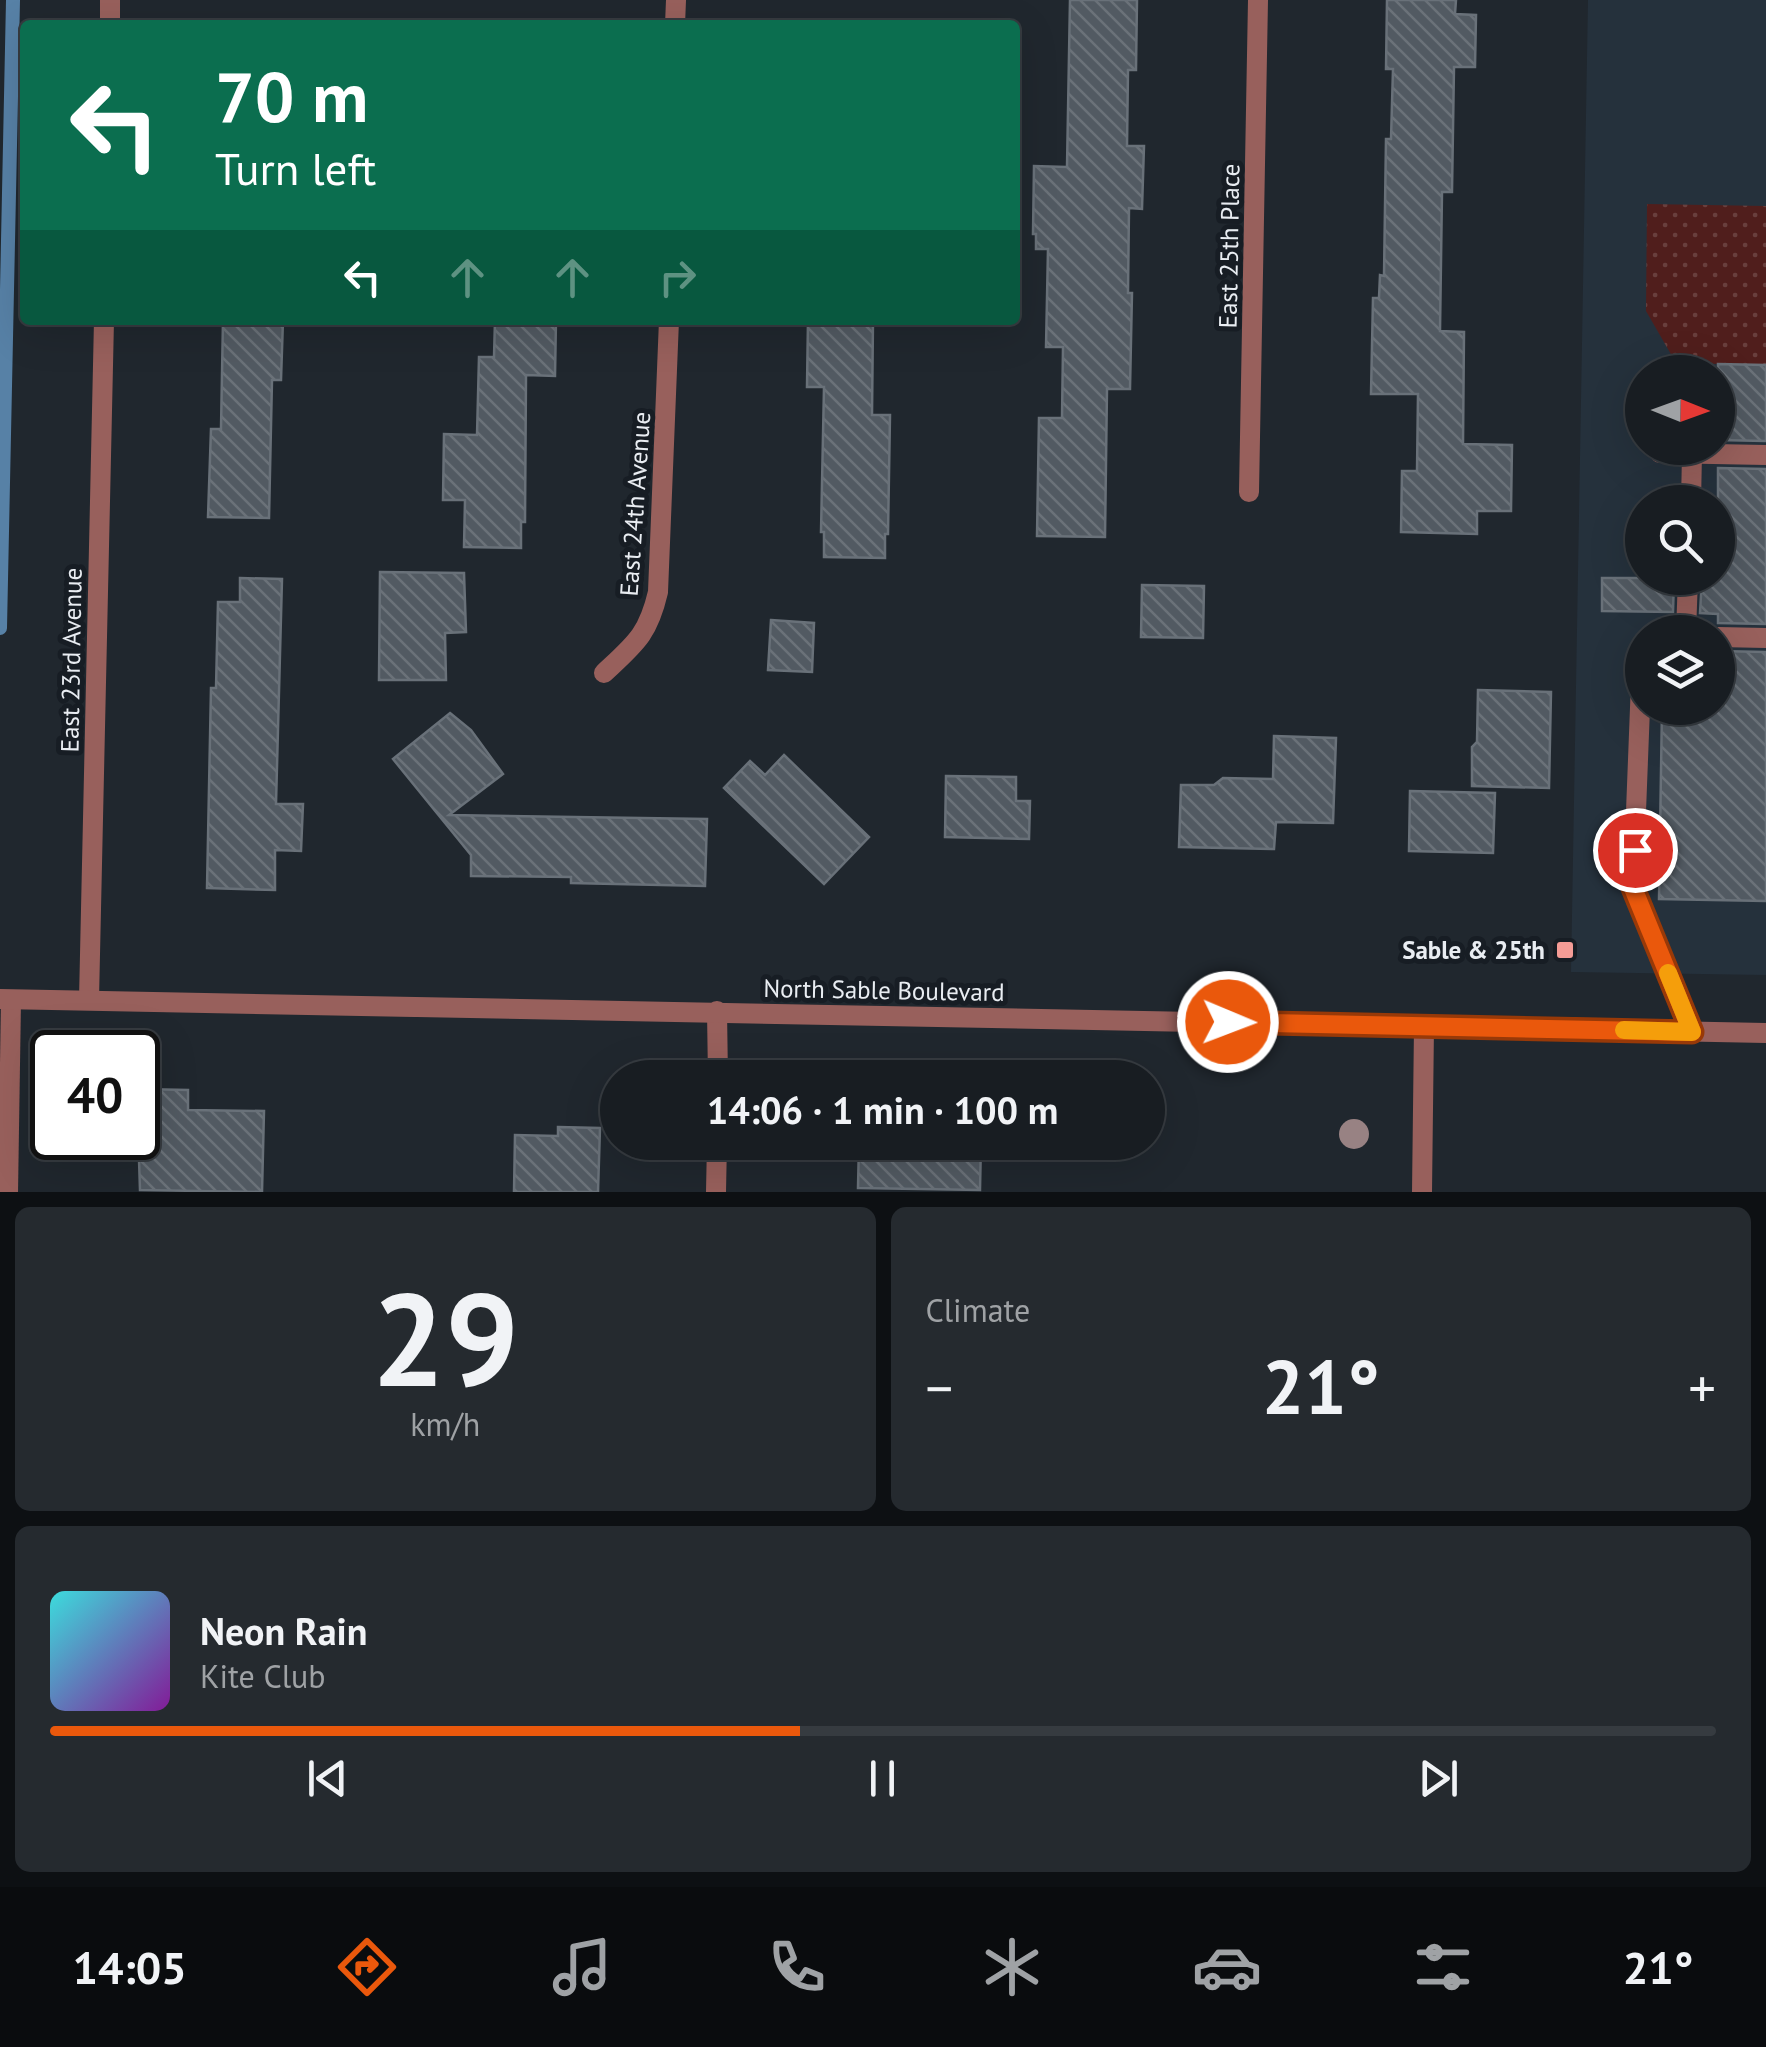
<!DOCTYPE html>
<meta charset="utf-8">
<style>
body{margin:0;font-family:"PT Sans",sans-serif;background:#252a2f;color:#f1f3f6;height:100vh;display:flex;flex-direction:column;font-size:38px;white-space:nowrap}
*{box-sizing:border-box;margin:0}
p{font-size:32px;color:#9fa2a5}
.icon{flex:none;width:55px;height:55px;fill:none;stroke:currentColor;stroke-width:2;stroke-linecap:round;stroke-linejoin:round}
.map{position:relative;height:1192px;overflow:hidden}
.side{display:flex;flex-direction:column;gap:15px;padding:15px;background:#0d1013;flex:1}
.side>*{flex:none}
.hud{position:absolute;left:20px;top:20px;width:1000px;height:305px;border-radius:10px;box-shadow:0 10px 40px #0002,0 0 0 2px #363b40;background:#0b6e4f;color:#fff;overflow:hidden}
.needle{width:65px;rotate:91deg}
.fabs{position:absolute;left:1625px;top:355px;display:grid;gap:20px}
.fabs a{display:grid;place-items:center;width:110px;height:110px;border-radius:50%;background:#181d22;box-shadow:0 10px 40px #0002,0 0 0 2px #363b40;font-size:50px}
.speed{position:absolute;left:30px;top:1030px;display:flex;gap:20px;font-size:50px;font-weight:700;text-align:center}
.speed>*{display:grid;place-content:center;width:130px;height:130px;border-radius:50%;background:#181d22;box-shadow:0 10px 40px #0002,0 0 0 2px #363b40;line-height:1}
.speed .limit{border:5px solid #111;border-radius:15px;background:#fff;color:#111}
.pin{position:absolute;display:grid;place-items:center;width:85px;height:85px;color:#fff;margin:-42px;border:5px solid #fff;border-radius:50%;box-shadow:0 2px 10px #0007}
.me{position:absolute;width:110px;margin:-55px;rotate:91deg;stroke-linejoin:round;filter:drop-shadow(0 0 8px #0008)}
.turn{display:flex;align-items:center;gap:35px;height:210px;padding:0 30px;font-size:45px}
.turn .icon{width:130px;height:130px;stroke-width:2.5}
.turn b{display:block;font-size:70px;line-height:85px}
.lanes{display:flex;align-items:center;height:95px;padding:0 30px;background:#0003;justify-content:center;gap:50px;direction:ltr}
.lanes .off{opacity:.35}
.big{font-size:75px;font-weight:700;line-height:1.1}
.side .tile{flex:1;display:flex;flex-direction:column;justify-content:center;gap:15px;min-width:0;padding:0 35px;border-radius:15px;background:#252a2f}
.side .dial{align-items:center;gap:0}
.dial b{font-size:130px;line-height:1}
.song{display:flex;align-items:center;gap:30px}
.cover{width:120px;height:120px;border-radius:15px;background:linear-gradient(135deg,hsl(180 70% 55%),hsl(290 70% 35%))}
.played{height:10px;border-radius:5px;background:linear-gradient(90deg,#ea580c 45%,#363b40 45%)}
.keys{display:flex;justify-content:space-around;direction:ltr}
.heat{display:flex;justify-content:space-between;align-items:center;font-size:55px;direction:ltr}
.side .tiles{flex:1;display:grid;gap:15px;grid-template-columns:1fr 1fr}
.tile:last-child{grid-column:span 2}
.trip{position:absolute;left:600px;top:1060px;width:565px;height:100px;border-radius:50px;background:#181d22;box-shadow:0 10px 40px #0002,0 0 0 2px #363b40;font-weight:700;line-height:100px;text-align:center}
.dock{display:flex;height:160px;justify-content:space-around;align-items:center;background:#0a0c0e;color:#9fa2a5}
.dock .icon{width:70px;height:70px}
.dock .selected{color:#ea580c}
.dock b{font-size:45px;color:#f1f3f6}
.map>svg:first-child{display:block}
.built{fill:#25313c;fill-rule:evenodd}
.grass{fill:url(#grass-dots)}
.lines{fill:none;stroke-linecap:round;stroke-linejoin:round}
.stream{stroke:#5781a6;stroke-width:14}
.building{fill:url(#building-back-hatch);stroke:#697179;stroke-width:2.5}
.service{stroke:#98605c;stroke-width:20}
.minor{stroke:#98605c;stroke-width:20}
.tertiary{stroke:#98605c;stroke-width:20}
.tree{fill:#988283}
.route-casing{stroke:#983908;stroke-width:25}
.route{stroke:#ea580c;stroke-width:18}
.slow{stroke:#f59e0b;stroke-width:18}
.poi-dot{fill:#f59c96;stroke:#171d24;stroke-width:4}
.labels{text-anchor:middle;stroke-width:10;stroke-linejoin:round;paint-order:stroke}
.street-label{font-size:25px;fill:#e9edf2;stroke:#171d24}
.poi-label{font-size:25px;font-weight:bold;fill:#e9edf2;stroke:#171d24;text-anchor:end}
</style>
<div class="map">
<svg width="1766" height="1192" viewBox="0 0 1766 1192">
<defs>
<pattern id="grass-dots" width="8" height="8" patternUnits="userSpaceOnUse" patternTransform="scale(2.5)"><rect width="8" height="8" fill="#501e1c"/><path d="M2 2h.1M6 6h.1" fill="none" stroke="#693f3d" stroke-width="1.8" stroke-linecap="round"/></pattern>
<pattern id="building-back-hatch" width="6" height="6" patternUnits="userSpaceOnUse" patternTransform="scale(2.5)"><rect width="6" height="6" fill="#525a62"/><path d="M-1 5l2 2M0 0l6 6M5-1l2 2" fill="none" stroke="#6b7279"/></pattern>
</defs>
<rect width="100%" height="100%" fill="#20272e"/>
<path class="built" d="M1588,0H1766V975L1571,972ZM1642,372H1718V448H1642ZM1642,502H1718V578H1642ZM1642,632H1718V708H1642Z"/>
<polygon class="grass" points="1647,204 1766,206 1766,365 1676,363 1646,311"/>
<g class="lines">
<polyline class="stream" points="0,628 13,0"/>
</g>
<g class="building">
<polygon points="1070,0 1137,0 1136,70 1128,70 1127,146 1144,146 1142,209 1129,208 1128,293 1132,293 1130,389 1107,389 1105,537 1037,536 1039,418 1062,418 1063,347 1046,347 1048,249 1036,249 1036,234 1033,234 1034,166 1067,167"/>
<polygon points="1387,0 1456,0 1455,14 1476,15 1475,67 1454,67 1452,192 1442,192 1440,331 1464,332 1463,444 1512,445 1511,511 1477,511 1477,534 1401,532 1402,471 1417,471 1418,394 1371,394 1373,298 1379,298 1380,275 1384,276 1386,139 1391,139 1393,69 1386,69"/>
<polygon points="223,320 283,320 281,380 272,380 269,518 208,517 211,429 221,429"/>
<polygon points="495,320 556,320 555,376 526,375 525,522 521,522 521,548 464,547 465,500 443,500 444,434 477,435 479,357 494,357"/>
<polygon points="808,320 873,320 872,415 890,415 888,534 885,534 885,558 824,557 824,532 821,532 824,387 807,387"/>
<polygon points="1718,364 1766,365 1766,441 1718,440"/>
<polygon points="1718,468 1766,469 1766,624 1718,623 1718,614 1700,613 1702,578 1718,578"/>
<polygon points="380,572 464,573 466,632 445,633 446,680 379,680"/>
<polygon points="240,578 282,579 276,804 303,804 301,851 275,850 275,890 207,888 211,688 216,688 218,602 240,602"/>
<polygon points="1602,578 1674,578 1673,612 1602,611"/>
<polygon points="1142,585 1204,586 1203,638 1141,637"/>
<polygon points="771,620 814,623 812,672 768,670"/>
<polygon points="1718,651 1766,652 1766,901 1659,899 1662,708 1718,708"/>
<polygon points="1478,690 1551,692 1549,788 1472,786 1472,747 1477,742"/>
<polygon points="450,713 471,730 503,774 449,815 707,819 705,886 571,883 571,877 471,876 471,855 393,759"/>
<polygon points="1274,736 1336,738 1333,823 1276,822 1274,849 1179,847 1181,785 1214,785 1223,778 1273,779"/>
<polygon points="784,755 869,837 824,884 724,788 750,761 765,775"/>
<polygon points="946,776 1016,777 1016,801 1030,801 1029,839 945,837"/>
<polygon points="1410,791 1495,793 1493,853 1409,851"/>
<polygon points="140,1089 188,1090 188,1110 264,1111 262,1192 140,1190 138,1128"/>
<polygon points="558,1127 600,1128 598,1192 514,1192 515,1135 558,1136"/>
<polygon points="859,1142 981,1142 980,1190 858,1188"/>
</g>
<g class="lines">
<g class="service">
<polyline points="1660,453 1766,455"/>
<polyline points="1691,502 1692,454"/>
<polyline points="1686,632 1688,578"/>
<polyline points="1718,637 1766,638"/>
<polyline points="1642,656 1633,889 1692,1031"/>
</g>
<g class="minor">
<polyline points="110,25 110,0"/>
<polyline points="675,25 676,0"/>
<polyline points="1249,492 1258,0"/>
<path d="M604,673C635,644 648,635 658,592L669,320"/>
<polyline points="89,1000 104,320"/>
<polyline points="717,1011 718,1078"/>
<polyline points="8,1192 11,1000"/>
<polyline points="716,1192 717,1142"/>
<polyline points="1422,1192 1424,1026"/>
</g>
<polyline class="tertiary" points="0,999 1766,1033"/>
</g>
<circle class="tree" cx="1354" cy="1134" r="15"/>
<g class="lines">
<g class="route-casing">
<polyline id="route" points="1228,1022 1692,1032 1633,888 1635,850"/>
</g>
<use href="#route" class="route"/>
<polyline class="slow" points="1624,1030 1692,1032 1668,973"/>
</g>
<rect class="poi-dot" x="1555" y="940" width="20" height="20" rx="5"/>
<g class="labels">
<g class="street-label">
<text transform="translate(1229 246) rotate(-89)" y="9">East 25th Place</text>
<text transform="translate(635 504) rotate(-86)" y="9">East 24th Avenue</text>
<text transform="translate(71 660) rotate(-89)" y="9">East 23rd Avenue</text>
<text transform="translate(884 990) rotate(1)" y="9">North Sable Boulevard</text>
</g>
<g class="poi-label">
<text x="1545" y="959">Sable &amp; 25th</text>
</g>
</g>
</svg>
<div class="fabs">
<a><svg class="needle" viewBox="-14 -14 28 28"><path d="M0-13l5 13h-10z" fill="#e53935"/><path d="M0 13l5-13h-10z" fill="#9fa2a5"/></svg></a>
<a><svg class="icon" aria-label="search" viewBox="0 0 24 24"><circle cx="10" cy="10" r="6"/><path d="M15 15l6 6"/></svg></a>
<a><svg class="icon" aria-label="layers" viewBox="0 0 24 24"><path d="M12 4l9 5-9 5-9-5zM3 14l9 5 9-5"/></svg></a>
</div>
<div class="speed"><div class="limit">40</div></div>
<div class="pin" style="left:1635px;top:850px;background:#d93025"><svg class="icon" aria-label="arrive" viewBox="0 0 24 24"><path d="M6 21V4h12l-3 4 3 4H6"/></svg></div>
<svg class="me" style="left:1228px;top:1022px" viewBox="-20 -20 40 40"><circle r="17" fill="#ea580c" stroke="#fff" stroke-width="3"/><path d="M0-11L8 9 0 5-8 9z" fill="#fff"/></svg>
<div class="trip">14:06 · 1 min · 100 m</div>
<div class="hud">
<div class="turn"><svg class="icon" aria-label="left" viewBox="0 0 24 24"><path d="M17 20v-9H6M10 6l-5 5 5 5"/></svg><div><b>70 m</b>Turn left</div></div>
<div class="lanes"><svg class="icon" aria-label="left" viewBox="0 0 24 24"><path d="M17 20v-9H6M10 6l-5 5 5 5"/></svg><svg class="icon off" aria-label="ahead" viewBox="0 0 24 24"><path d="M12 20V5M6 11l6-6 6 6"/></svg><svg class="icon off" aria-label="ahead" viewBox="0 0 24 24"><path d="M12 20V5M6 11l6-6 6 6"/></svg><svg class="icon off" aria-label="right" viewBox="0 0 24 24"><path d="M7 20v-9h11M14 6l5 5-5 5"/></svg></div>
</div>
</div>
<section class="side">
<div class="tiles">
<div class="tile dial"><b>29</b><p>km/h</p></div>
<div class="tile"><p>Climate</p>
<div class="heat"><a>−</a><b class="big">21°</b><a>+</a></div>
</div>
<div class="tile">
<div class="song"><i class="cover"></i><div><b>Neon Rain</b><p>Kite Club</p></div></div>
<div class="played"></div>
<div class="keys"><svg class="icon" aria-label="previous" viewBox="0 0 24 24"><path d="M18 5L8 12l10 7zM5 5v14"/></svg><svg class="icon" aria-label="pause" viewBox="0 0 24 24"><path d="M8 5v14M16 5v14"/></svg><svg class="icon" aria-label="next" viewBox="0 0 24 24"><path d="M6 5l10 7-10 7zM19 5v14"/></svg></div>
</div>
</div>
</section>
<nav class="dock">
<b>14:05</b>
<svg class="icon selected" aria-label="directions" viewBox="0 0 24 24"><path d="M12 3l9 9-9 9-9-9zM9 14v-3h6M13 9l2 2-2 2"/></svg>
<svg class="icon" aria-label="music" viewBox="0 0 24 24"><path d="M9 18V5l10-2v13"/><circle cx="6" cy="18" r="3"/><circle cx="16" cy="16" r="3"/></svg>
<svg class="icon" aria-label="phone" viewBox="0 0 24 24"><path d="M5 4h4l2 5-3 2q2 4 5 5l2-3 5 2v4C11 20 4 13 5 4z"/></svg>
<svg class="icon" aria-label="climate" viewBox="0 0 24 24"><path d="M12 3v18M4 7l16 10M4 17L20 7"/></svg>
<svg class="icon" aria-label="car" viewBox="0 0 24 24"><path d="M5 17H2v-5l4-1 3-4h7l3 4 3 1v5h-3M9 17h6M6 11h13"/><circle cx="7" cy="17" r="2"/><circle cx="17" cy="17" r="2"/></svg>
<svg class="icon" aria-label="filters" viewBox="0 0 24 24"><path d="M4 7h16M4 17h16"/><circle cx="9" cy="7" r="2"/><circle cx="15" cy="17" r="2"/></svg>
<b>21°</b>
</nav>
